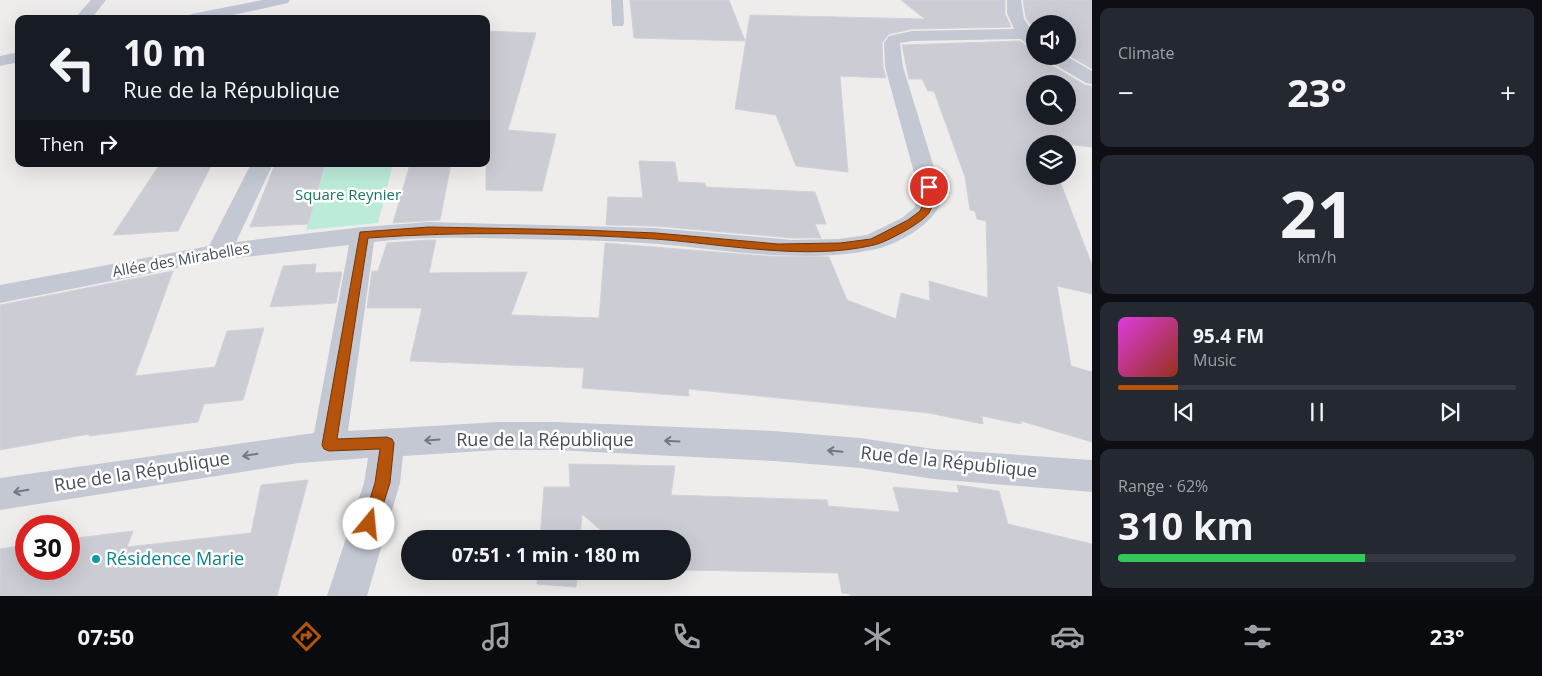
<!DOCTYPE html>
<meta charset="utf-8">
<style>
body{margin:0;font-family:"Open Sans",sans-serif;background:#242831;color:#f1f3f6;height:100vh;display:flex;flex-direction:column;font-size:19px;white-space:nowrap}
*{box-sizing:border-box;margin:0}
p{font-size:16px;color:#9ea1a6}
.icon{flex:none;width:28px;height:28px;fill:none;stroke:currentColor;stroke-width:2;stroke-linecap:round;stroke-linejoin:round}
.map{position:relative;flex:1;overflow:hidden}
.details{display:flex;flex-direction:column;gap:8px;padding:8px;background:#0d0f14;width:450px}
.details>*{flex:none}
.guide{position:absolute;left:15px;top:15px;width:475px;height:152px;border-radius:10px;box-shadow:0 5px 20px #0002;background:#171b24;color:#f1f3f6;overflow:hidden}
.controls{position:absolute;left:1026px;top:15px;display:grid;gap:10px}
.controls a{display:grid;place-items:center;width:50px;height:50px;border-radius:50%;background:#171b24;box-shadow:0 5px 20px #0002;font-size:25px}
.speed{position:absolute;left:15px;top:515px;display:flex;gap:10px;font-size:25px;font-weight:700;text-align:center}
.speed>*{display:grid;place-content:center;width:65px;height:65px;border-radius:50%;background:#171b24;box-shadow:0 5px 20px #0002;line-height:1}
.speed .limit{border:8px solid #d22;background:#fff;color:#111}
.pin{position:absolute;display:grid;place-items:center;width:42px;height:42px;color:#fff;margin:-21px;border:2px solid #fff;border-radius:50%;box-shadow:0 1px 5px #0007}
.me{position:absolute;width:55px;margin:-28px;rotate:17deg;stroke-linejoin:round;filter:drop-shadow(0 0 4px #0008)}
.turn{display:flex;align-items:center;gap:18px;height:105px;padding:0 25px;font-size:22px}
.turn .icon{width:65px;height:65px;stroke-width:2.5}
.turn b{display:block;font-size:35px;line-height:42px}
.then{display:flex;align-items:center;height:48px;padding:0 25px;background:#0003;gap:10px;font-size:19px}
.big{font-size:38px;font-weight:700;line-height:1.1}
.details .widget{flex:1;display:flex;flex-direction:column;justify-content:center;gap:8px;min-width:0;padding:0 18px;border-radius:10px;background:#242831}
.details .dial{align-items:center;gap:0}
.dial b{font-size:65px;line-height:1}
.song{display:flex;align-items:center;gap:15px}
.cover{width:60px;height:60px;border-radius:8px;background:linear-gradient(135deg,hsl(300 70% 55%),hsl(10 70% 35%))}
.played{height:5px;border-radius:2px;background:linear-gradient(90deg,#b45309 15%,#363941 15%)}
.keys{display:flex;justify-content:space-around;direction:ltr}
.heat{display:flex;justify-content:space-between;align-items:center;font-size:28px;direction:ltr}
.charge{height:8px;border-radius:4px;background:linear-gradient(90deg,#34c759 62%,#363941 0)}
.trip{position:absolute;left:401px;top:530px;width:290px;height:50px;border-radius:25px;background:#171b24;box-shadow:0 5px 20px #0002;font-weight:700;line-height:50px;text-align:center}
.tabs{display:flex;height:80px;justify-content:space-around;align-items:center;background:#090b0e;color:#9ea1a6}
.tabs .icon{width:35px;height:35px}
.tabs .current{color:#b45309}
.tabs b{font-size:22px;color:#f1f3f6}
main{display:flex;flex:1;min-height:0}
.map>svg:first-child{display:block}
.green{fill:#bcecd9}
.building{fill:#cccdd4;stroke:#d1d1d8;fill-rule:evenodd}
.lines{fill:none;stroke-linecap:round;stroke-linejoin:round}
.service{fill:#c3c8d3;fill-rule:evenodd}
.minor{fill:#c3c8d3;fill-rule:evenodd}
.secondary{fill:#c0c5d5;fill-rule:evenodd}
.oneway{stroke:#727784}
.route{fill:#b45309;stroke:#753606}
.culture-dot{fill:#0f9aa8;stroke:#fff;stroke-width:2}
.labels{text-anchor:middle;stroke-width:5;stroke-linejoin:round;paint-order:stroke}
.park-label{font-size:15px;fill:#1a765c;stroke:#fff}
.street-label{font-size:15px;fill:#464c59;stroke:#fff}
.near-street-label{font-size:18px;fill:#464c59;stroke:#fff}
.near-culture-label{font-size:18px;fill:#0d838f;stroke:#fff;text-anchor:start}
</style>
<main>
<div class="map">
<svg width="1092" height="596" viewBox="0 0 1092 596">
<rect width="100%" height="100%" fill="#efedec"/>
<polygon class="green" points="326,164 393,164 378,223 306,230"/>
<g class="building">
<polygon points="630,0 729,0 745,41 634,38"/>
<polygon points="901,0 1005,0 1005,14 1011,27 912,29 889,34 882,43 883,67 886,78 840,76 848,172 796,166 776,115 735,109 750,15 925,19"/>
<polygon points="1023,0 1092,0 1092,69 1068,55 1068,24 1035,24 1035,31 1026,18"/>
<polygon points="486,31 536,33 508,130 556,134 542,191 486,190"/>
<path d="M1020,41L1028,47L1035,50V56H1043L1046,62L1085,85L1092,86V147L1045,142L1046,144H1035V176H1058L1092,265V294L1057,286L1071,366L1092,372V442L1021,421V424L982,416L983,424L929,413L688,389L689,396L582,388L584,368L410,361L422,308H367L372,271H378L387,243L428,240H436L429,273L527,272L511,315L599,318L605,243L765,256L829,257L847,300L896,319L901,293L930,301L929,281L988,298L986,221L977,219L975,211L970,210L965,177L934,91H928L922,79H909L902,45ZM1035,84H1068V116H1035Z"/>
<polygon points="639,161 675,162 678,182 705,183 706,187 815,192 826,224 815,224 821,238 792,238 655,226 606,225 608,197 643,198"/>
<polygon points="160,164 212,164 178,231 113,235"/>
<polygon points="275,164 325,164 308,224 250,227"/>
<polygon points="410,164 451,164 440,220 393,223"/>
<polygon points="316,264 315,273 342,272 336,303 270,307 283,266"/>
<polygon points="173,271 135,376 215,367 227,331 264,328 243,400 204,404 198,422 89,436 89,434 0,450 0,305"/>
<polygon points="569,464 675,466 671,495 827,500 828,506 900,512 893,487 959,493 957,485 999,491 1008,524 1092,544 1092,596 850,596 850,594 842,593 838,573 682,570 682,539 611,539 582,514 580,539 540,539 544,487 570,487"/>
<polygon points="308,480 277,596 0,596 0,549 26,545 26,569 69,569 69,539 133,531 127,547 251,533 261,485"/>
<polygon points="538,571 578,571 576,587 537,584"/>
</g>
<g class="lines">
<polygon class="service" points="611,0 623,0 624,23 623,26 613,26 612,23"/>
<g class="minor">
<polygon points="91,0 106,0 91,19 74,19"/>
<path d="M1007,0H1021L1024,19L1035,34V48L1029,46L1021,39L912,41L900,43L903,67L940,187C941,192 942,197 941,202C933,225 895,246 872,250C801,264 728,250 658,244C611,240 564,240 518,239C470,238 422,236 374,242L348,431L498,422H555L774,431L860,438L934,449L1092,460V492L934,479L860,468L774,461L555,450H498L403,456L400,483L367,596H327L364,483L368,458L299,463L0,510V478L314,433L349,245L218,260L0,303V285L209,246L251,164H273L236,242L363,227L429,222L655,228L792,240L839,239L867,235L902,218L914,208L918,200V187L885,67L884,43L889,36L912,31L1014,29L1007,13Z"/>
<polygon points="1045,56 1066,56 1092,71 1092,84 1086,83 1047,60"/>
</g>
<g class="secondary">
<polygon points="262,0 290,0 288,3 215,19 184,19 187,16 192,14"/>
<polygon points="19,52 19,62 0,66 0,56"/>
</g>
</g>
<defs><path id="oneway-shaft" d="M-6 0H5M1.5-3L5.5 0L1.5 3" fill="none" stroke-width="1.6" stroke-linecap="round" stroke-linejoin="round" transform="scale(1.25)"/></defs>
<g class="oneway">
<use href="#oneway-shaft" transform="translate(432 440) rotate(176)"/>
<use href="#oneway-shaft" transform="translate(672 441) rotate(-177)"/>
<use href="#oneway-shaft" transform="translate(835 451) rotate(-175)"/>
<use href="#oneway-shaft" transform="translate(250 455) rotate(171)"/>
<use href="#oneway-shaft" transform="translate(21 491) rotate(171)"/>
</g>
<path class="route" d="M929,184L934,187C934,197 934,204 929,213C922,223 887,242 874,245C807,261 723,244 655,239C560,233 463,231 368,238L337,439L387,437L392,439L394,443L390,483L377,524L375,529L369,531L364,529L362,524L375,483L380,449L329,451L324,449L322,445L360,232L429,227L582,230L656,233L778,244L840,243L871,239L908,220L920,211L925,200L924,187Z"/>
<circle class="culture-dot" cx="96" cy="559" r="5"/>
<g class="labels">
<g class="park-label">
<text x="348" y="200">Square Reynier</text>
</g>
<g class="street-label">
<text transform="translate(181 260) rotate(-10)" y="5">Allée des Mirabelles</text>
</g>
<g class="near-street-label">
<text x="545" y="446">Rue de la République</text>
<text transform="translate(949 462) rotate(6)" y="6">Rue de la République</text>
<text transform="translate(142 472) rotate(-9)" y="6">Rue de la République</text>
</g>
<g class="near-culture-label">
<text x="106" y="565">Résidence Marie</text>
</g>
</g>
</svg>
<div class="controls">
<a><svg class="icon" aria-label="sound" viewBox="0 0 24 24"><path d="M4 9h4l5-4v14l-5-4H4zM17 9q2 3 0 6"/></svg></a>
<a><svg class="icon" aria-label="search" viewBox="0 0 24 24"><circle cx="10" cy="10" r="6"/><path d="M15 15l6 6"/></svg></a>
<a><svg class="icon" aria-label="layers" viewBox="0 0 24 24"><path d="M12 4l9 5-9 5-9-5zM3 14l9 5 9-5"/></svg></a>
</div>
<div class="speed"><div class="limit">30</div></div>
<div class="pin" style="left:929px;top:187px;background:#d93025"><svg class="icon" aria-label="arrive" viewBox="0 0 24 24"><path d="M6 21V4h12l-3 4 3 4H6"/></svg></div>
<svg class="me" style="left:369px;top:524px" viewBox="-20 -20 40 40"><circle r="19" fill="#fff"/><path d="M0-13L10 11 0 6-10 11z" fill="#b45309"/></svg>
<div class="trip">07:51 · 1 min · 180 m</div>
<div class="guide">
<div class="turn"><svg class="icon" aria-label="left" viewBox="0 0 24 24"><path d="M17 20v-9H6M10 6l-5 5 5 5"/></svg><div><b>10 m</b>Rue de la République</div></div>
<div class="then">Then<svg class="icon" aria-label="right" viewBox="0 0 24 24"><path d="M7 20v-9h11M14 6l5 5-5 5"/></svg></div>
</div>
</div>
<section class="details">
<div class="widget"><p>Climate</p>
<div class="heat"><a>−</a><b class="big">23°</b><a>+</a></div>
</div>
<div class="widget dial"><b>21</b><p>km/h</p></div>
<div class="widget">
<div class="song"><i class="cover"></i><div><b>95.4 FM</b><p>Music</p></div></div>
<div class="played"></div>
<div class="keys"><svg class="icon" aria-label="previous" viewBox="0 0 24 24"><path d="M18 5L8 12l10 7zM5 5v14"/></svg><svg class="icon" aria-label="pause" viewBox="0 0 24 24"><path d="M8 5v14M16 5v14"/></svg><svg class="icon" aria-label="next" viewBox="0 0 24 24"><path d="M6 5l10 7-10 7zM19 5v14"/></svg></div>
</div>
<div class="widget"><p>Range · 62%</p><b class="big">310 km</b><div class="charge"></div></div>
</section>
</main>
<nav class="tabs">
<b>07:50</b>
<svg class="icon current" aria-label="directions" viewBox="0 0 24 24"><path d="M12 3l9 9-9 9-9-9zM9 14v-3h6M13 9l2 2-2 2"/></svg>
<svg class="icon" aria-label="music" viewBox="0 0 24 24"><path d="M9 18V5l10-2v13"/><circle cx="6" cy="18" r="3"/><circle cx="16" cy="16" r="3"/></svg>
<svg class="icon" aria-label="phone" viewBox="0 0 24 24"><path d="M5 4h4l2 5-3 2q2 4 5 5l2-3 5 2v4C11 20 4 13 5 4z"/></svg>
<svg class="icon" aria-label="climate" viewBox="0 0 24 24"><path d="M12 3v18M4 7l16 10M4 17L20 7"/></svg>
<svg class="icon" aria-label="car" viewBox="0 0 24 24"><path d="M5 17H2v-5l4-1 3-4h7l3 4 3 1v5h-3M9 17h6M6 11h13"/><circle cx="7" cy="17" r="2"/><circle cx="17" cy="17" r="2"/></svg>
<svg class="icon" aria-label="filters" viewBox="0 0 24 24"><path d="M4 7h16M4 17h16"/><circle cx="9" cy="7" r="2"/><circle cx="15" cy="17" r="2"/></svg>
<b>23°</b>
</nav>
